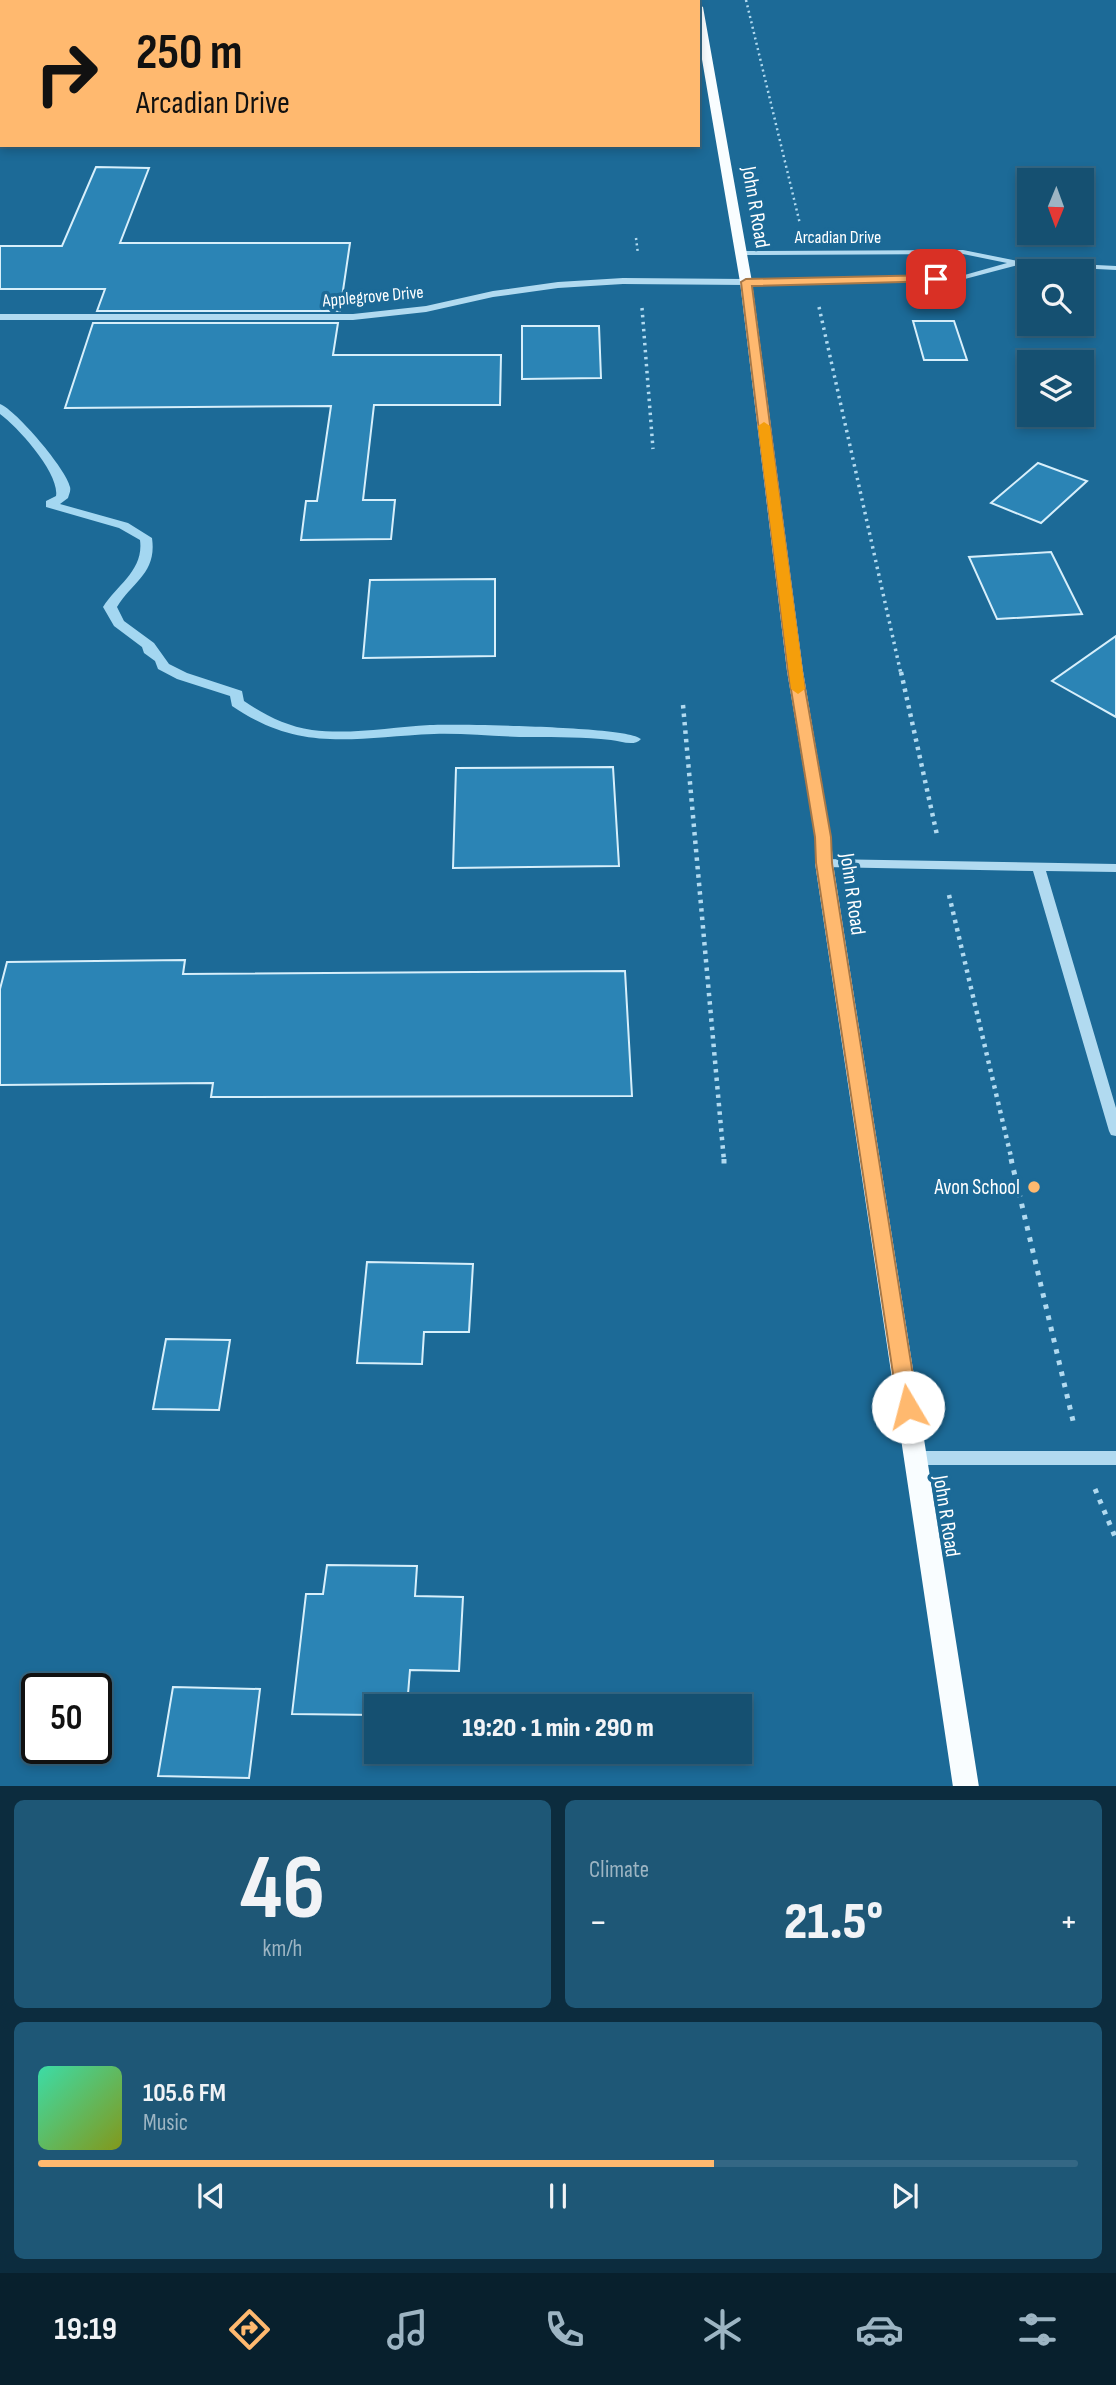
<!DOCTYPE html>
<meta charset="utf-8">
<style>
body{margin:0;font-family:"Sofia Sans Condensed",sans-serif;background:#1e5776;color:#f1f3f6;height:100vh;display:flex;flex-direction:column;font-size:26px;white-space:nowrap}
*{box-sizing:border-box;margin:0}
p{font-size:23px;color:#9db5c3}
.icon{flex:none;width:38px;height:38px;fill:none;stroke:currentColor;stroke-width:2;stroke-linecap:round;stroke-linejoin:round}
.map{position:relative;height:1786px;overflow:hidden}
.drawer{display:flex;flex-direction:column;gap:14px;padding:14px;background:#0c2c3e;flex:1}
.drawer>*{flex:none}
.top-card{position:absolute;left:0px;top:0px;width:700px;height:147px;box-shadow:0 4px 10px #0003,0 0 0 2px #346784;background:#ffb96f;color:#111;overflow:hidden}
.needle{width:46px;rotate:181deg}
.fabs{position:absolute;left:1017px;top:168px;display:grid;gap:14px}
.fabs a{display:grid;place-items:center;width:77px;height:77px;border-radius:0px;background:#155071;box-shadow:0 4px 10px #0003,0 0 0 2px #346784;font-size:35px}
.speed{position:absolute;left:21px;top:1673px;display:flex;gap:14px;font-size:35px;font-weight:700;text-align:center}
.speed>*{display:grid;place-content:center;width:91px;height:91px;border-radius:50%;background:#155071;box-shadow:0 4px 10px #0003,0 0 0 2px #346784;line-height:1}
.speed .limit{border:4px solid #111;border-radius:10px;background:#fff;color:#111}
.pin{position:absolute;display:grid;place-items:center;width:60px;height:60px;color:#fff;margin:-30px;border-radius:14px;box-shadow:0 4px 10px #0006}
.me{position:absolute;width:77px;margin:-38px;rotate:352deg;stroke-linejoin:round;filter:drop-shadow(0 0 5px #0008)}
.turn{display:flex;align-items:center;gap:24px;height:147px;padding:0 21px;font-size:32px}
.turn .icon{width:91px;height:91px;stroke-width:2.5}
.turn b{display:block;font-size:49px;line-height:60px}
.big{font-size:52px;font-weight:800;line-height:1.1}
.drawer .card{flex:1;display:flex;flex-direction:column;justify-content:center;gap:10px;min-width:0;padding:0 24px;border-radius:10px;background:#1e5776}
.drawer .dial{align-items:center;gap:0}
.dial b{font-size:91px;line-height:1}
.song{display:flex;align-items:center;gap:21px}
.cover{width:84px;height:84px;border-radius:10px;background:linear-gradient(135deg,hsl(160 70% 55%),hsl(70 70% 35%))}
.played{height:7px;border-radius:4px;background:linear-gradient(90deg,#ffb96f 65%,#346784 65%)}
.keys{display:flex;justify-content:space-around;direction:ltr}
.heat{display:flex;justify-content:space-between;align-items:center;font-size:38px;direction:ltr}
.drawer .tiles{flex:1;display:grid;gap:14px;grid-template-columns:1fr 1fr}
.card:last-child{grid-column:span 2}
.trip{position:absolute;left:364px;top:1694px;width:388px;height:70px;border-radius:0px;background:#155071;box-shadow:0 4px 10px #0003,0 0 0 2px #346784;font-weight:800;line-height:70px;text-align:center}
.menu{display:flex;height:112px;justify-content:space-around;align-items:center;background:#08202d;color:#9db5c3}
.menu .icon{width:49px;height:49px}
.menu .on{color:#ffb96f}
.menu b{font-size:32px;color:#f1f3f6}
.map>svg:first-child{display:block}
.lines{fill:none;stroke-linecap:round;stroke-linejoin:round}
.stream{fill:#a4d7f1;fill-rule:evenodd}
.building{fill:#2b84b5;stroke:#d7effb;stroke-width:2}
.path-far3{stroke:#b1daf0;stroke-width:2.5;stroke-dasharray:2 3.5;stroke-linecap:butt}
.path-far2{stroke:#b1daf0;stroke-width:3.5;stroke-dasharray:2.5 4.5;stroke-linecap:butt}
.path-far1{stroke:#b1daf0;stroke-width:4.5;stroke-dasharray:3.5 5;stroke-linecap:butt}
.path{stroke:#b1daf0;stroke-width:5;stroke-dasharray:4.5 7;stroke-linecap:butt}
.minor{fill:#b1daf0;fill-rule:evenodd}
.major{fill:#f9fdff;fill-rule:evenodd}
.route{fill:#ffb96f;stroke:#a67848;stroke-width:2}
.slow{fill:#f59e0b}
.poi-dot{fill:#ffb96f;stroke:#1c6a97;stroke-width:2.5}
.labels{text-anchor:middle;stroke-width:7;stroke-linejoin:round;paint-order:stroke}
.far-street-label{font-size:18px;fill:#fff;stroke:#1c6a97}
.street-label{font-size:21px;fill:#fff;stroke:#1c6a97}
.poi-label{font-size:21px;fill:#fff;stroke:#1c6a97;text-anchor:end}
</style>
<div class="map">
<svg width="1116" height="1787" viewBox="0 0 1116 1787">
<rect width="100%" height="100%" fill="#1c6a97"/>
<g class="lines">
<g class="stream">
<polygon points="100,0 110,0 99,2"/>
<rect x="0" y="3" width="2" height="6"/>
<path d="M0,404C16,410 67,470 70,487C71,491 69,494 68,498L60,504L128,523L152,538C157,573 133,581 117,607L124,621L154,643L169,664L187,673L242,691L244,701C266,716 286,726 312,730C351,735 391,727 430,725C457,724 629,726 641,739C634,747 621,741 611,740C584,737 558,737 531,737C498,737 466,733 434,734C355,737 302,754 232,706L230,696L177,679L158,669L155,661L144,653L142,647L114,626L103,607C118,584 144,570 140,540L119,528L46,507V501L56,496C60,474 18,427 0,414Z"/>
</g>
</g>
<g class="building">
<polygon points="96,167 149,168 120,243 350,243 340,311 97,311 105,289 0,289 0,246 62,246"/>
<polygon points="913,321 954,321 967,360 924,360"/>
<polygon points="93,323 338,323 333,355 501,355 500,405 374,405 363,500 395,500 391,539 301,540 306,501 317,501 331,406 65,408"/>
<polygon points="522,326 599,326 601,378 522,379"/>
<polygon points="1038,463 1087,481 1041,523 991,503"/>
<polygon points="1051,552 1082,614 997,619 969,557"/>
<polygon points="495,579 495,656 363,658 370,580"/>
<polygon points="1116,636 1116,717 1052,681"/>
<polygon points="613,767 619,866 453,868 456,768"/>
<polygon points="185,960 183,974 625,971 632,1096 211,1097 213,1083 0,1085 0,989 7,962"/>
<polygon points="367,1262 473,1264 469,1332 424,1332 422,1364 357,1363"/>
<polygon points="166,1339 230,1340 219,1410 153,1409"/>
<polygon points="327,1565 417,1566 415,1596 463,1597 459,1671 410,1670 407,1706 376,1706 376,1715 292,1714 306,1594 323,1594"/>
<polygon points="173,1687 260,1689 249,1778 158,1776"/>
</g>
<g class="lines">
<g class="path-far3">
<polyline points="746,0 800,224"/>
<polyline points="636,238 638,254"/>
</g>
<g class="path-far2">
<polyline points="819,307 901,674"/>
<polyline points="642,308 653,449"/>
</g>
<g class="path-far1">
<polyline points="901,672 937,835"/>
<polyline points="683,705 724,1161"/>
<polyline points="949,895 1012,1161"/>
</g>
<g class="path">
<polyline points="724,1159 724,1164"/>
<polyline points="1011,1159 1074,1425"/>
<polyline points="1095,1489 1116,1539"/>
</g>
<g class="minor">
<polygon points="963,250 1018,261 1116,266 1116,270 1018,265 961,280 746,285 623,284 558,288 493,297 426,312 353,320 0,320 0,314 353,314 426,306 493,291 558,282 623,278 746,279 961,276 1007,263 963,254 741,255 737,253 741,251"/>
<polygon points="824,859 1116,864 1116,872 1046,871 1116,1108 1116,1136 1111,1135 1109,1131 1033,871 824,867 818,863"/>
<polygon points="915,1451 1116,1451 1116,1465 915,1465 909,1463 907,1458 909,1453"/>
</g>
<polygon class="major" points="698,4 703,7 752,282 803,671 831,837 833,863 979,1787 953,1787 815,863 815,837 787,671 740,282 698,36"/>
</g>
<polygon class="route" points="936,275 940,276 940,281 752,286 802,671 831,837 832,863 918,1407 915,1414 908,1416 901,1414 898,1407 816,863 815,837 788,671 741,282 746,279"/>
<polygon class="slow" points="764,422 770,426 805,689 798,694 791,689 758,426"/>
<circle class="poi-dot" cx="1034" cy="1187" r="7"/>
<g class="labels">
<g class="far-street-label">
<text x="838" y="243">Arcadian Drive</text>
<text transform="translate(373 296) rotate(-5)" y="6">Applegrove Drive</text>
</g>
<g class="street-label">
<text transform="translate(756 207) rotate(80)" y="7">John R Road</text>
<text transform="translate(853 894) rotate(82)" y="7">John R Road</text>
<text transform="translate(947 1516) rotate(81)" y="7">John R Road</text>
</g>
<g class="poi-label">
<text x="1020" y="1194">Avon School</text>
</g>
</g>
</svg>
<div class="fabs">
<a><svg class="needle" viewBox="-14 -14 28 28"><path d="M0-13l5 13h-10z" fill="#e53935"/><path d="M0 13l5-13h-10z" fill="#9db5c3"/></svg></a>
<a><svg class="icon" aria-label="search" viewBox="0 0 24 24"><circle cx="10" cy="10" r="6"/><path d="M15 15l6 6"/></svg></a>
<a><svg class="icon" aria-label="layers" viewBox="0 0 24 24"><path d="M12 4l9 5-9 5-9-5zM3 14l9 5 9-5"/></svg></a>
</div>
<div class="speed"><div class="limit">50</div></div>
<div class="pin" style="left:936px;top:279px;background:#d93025"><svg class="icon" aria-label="arrive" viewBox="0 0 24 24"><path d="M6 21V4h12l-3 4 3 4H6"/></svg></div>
<svg class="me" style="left:908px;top:1407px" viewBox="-20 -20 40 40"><circle r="19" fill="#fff"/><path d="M0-13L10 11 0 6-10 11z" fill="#ffb96f"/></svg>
<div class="trip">19:20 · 1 min · 290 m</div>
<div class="top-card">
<div class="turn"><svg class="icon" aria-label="right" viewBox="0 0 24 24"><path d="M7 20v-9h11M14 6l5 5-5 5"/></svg><div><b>250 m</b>Arcadian Drive</div></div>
</div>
</div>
<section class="drawer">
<div class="tiles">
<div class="card dial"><b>46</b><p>km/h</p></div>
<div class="card"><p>Climate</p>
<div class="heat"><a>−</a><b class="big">21.5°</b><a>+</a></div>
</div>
<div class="card">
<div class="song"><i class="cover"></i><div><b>105.6 FM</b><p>Music</p></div></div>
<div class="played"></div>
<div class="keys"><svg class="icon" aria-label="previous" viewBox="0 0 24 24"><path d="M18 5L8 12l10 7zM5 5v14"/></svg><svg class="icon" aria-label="pause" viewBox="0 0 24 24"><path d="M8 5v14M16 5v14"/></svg><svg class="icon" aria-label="next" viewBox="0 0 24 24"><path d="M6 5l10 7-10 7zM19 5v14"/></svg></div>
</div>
</div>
</section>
<nav class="menu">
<b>19:19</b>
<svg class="icon on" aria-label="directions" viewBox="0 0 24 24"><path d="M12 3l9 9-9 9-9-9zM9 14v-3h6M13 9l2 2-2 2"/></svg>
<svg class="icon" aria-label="music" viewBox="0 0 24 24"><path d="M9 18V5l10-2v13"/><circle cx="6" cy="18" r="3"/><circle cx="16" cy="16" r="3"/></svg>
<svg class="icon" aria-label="phone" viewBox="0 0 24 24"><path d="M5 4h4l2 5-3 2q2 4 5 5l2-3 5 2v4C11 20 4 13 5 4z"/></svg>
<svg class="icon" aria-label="climate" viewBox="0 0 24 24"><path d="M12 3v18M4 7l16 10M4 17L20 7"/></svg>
<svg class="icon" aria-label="car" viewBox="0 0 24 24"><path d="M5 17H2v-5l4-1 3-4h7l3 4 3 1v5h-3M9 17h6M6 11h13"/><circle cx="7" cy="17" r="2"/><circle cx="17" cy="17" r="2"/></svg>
<svg class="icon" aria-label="filters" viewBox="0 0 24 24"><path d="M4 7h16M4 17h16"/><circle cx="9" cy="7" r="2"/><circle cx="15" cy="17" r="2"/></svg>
</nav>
